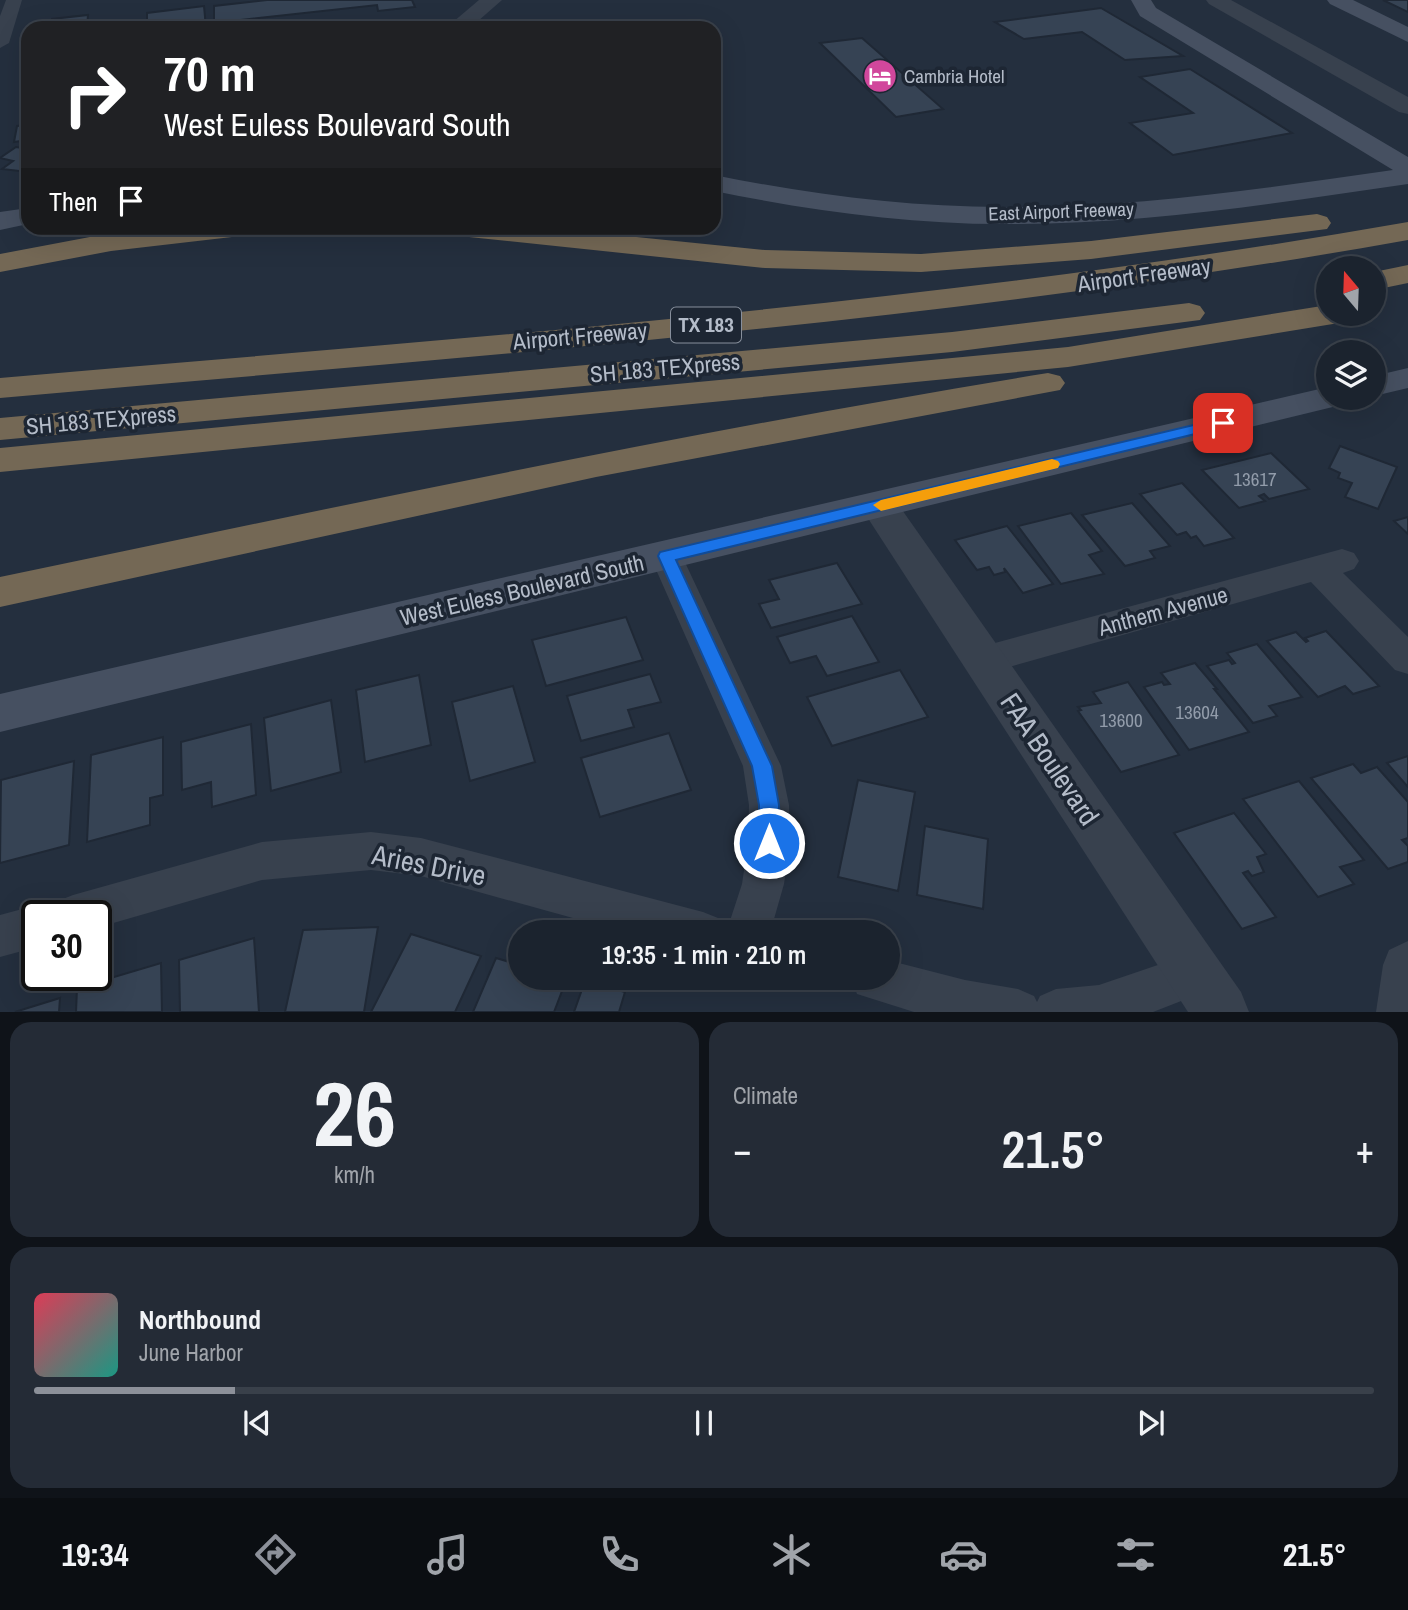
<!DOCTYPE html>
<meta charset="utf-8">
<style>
body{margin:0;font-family:"Archivo Narrow",sans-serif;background:#242b36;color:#f1f3f6;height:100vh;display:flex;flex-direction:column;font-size:26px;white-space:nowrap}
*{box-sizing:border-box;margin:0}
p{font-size:23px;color:#a0a4aa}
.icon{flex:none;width:38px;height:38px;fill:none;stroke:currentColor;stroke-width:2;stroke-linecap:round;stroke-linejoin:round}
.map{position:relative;height:1012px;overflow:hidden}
.panel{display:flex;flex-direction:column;gap:10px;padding:10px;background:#0f1319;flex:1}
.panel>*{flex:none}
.guide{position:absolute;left:21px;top:21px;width:700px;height:214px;border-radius:21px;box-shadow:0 7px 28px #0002,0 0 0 2px #39404a;background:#202124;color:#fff;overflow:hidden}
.needle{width:46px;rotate:341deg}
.fabs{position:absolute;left:1316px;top:256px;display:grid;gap:14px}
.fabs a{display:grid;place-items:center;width:70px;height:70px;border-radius:50%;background:#1b232e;box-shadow:0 7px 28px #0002,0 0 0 2px #39404a;font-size:35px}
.speed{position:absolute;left:21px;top:900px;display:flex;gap:14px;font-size:35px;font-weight:700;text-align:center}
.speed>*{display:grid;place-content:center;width:91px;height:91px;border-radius:50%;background:#1b232e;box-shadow:0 7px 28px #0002,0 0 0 2px #39404a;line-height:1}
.speed .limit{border:4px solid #111;border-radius:10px;background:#fff;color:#111}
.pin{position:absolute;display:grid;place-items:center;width:60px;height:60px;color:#fff;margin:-30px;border-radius:14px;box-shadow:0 4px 10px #0006}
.me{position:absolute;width:77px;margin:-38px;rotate:0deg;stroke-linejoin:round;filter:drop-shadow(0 0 5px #0008)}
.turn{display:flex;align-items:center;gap:24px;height:147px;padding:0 28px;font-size:32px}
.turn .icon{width:91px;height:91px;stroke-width:2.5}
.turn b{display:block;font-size:49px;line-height:60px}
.then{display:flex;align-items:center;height:66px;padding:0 28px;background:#0003;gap:14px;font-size:26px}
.big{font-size:52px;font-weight:600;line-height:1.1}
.panel .widget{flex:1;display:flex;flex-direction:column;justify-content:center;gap:10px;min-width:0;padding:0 24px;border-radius:21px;background:#242b36}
.panel .dial{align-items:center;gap:0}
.dial b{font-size:91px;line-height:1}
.song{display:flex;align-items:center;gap:21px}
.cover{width:84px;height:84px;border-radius:10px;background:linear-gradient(135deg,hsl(350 70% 55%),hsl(170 70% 35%))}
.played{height:7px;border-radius:4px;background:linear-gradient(90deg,#8c9099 15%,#39404a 15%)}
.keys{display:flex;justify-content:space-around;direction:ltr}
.heat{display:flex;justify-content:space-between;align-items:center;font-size:38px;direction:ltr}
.panel .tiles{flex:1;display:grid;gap:10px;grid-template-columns:1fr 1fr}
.widget:last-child{grid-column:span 2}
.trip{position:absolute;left:508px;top:920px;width:392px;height:70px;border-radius:35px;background:#1b232e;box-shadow:0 7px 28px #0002,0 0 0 2px #39404a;font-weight:600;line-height:70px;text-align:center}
.dock{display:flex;height:112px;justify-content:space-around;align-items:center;background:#0b0e12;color:#a0a4aa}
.dock .icon{width:49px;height:49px}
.dock .selected{color:#8c9099}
.dock b{font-size:32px;color:#f1f3f6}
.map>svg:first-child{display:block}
.building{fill:#364354;stroke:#1f2835;stroke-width:2}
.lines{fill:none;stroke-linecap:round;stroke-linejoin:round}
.minor{fill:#38414e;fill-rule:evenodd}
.tertiary{fill:#38414e;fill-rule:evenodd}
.secondary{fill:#465061;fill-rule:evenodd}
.motorway{fill:#746855;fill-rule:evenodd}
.route{fill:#1a73e8;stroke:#114b97;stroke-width:2}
.slow{fill:#f59e0b}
.labels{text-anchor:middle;stroke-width:7;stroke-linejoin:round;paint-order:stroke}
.far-poi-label{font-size:19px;fill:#b4bcc9;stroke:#1d2633;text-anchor:start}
.far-street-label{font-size:19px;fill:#b4bcc9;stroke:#1d2633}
.number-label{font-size:19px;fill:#929caa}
.shield{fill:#1d2633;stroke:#878f9c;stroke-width:2}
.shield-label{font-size:21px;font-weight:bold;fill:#b4bcc9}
.street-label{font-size:23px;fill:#b4bcc9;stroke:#1d2633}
.near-street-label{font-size:28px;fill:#b4bcc9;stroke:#1d2633}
</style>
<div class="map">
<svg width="1408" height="1012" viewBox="0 0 1408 1012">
<rect width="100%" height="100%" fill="#242f3e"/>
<g class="building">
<polygon points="267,0 412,0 415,7 378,11 377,5 214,23 214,6"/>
<polygon points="1383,0 1408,0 1408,12"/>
<polygon points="204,6 206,28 147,28 147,13"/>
<polygon points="1101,8 1183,56 1125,60 1082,32 1024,39 995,22"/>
<polygon points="88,15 87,28 34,28 51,25 52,19"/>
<polygon points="862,38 943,109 896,117 820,43"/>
<polygon points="1190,69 1292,133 1173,155 1130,123 1193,113 1140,77"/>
<polygon points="28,125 28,140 14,142 17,126"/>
<polygon points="16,147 28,149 28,172 2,169 13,161 0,158"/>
<polygon points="1340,446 1397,467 1378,509 1345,497 1352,483 1338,478 1340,473 1329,468"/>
<polygon points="1271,453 1309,489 1269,499 1264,494 1259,496 1265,501 1239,508 1202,470"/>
<polygon points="1182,483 1234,538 1204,546 1196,536 1191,538 1186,532 1177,535 1140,494"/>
<polygon points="1132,503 1170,546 1150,551 1155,558 1125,566 1082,515"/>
<polygon points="1071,513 1102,551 1089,555 1104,574 1061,584 1018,526"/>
<polygon points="1408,517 1408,534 1394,521"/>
<polygon points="1007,526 1053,584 1023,593 1004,568 1005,572 994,575 989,567 977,570 955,540"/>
<polygon points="837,563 862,604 771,628 759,604 779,599 769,580"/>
<polygon points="852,616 879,662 827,676 816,656 790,663 777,637"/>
<polygon points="626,617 643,660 546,686 532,640"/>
<polygon points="1326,631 1379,686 1353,694 1345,686 1318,697 1267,641 1296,632 1306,642 1308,641 1305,638"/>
<polygon points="1257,644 1302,697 1269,706 1277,716 1253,723 1207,666 1229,660 1232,664 1235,663 1227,653"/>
<polygon points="1195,663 1217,689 1214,689 1249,732 1189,750 1144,687 1162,682 1164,685 1170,684 1161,673"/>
<polygon points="900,670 928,717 832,746 807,697"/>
<polygon points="650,674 661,702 628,710 634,727 581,741 567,696"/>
<polygon points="419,675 431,745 365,762 356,690"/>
<polygon points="1128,682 1179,755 1121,772 1078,711 1081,710 1078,707 1101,703 1093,692"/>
<polygon points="513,686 535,762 470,781 452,702"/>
<polygon points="331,700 341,772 271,791 264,718"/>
<polygon points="251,724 256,795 212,807 211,782 182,790 181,742"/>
<polygon points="669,733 691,790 600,817 581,758"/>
<polygon points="163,737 163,795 150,798 150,825 87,842 91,755"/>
<polygon points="1408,756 1408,787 1387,763"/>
<polygon points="74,761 69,845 0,863 1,780"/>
<polygon points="1353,764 1361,773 1377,767 1408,802 1408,838 1402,840 1408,846 1408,862 1388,869 1311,778"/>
<polygon points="858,780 915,792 898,891 838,877"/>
<polygon points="1299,781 1364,860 1340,867 1354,884 1318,897 1243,799"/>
<polygon points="1234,813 1266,854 1257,857 1264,872 1252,876 1248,871 1243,873 1276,917 1242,929 1174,833"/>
<polygon points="925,826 988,839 983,909 917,895"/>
<polygon points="378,927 364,1012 285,1012 303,930"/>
<polygon points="411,934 481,956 455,1012 371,1012"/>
<polygon points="254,938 259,1012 180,1012 179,960"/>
<polygon points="496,958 520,965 520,978 567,978 554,1012 473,1012"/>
<polygon points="161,963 162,1012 76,1012 77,988"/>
<polygon points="585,981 625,992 619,1012 574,1012"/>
<polygon points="60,998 59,1012 15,1012"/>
</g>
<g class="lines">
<g class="minor">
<polygon points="6,0 22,0 9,43 0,48 0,16"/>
<polygon points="666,544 678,548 682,556 781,766 789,805 790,843 784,884 770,933 726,933 742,884 748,843 749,805 743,766 650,556 654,548"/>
<polygon points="1342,549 1354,553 1359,561 1354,569 1343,573 1408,637 1408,674 1395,670 1311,582 984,674 971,670 966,660 971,650 984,646"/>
<polygon points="371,832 421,838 703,912 718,918 725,933 627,933 421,876 371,870 262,880 96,928 96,915 37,915 37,947 0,957 0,915 37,905 53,912 58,901 73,895 262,842"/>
<polygon points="1408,941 1408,1012 1376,1012 1383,965 1389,950"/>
<polygon points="1196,952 1212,959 1218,974 1212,989 1153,1012 914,1012 857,994 851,978 887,978 887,960 965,980 1018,989 1034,996 1037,1002 1040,996 1056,989 1099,985"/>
</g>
<g class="tertiary">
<polygon points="479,0 502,0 470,28 446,28"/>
<polygon points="1206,0 1231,0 1408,97 1408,114 1399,112 1209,4"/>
<polygon points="879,493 893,497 1241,992 1249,1012 1188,1012 860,506 865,497"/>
</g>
<g class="secondary">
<path d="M1131,0H1151L1156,8L1408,157V184C1277,203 1146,224 1013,224C913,225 812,211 714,191V175C813,195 913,208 1014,207C1141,207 1267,188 1393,170L1140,16Z"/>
<polygon points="1327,0 1353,0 1408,27 1408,42 1330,4"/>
<polygon points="28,208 28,224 0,230 0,212"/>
<polygon points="1408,368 1408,388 1374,396 1374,376"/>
<polygon points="1328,387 1328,397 1346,397 1341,405 0,732 0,694"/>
</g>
<g class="motorway">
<polygon points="1317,214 1327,217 1331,223 1327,229 1091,259 921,272 765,268 469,237 459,234 455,228 548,228 765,250 921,254 1091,241"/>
<path d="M1408,222V240C943,323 470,356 0,398V378C470,337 942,304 1408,222Z"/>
<polygon points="161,228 246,228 242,234 232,237 111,251 0,272 0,254 111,233"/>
<polygon points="1408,265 1408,283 1374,290 1374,272"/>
<polygon points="1189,303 1200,306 1205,313 1200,320 952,352 0,440 0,418 952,332"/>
<polygon points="1328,305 1328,313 1355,313 1350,320 1339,323 1068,367 0,472 0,448 1068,347"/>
<path d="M1048,373L1060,376L1065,383L1060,390L596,477L0,607V577C349,504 697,430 1048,373Z"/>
</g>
</g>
<polygon class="route" points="1223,418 1228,420 1230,423 1228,426 676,560 772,766 779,805 780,843 777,850 769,853 762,850 759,843 759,805 752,766 658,556 660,552"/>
<polygon class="slow" points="1052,459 1058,461 1060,464 1058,468 881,511 873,505 881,500"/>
<defs>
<g id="hotel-disc" transform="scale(1.75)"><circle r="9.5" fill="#d1479c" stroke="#1d2633"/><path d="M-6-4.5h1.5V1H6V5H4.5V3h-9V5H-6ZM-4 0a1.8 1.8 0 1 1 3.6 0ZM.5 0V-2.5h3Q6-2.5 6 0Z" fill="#fff"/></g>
</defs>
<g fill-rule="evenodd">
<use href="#hotel-disc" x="880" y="76"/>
</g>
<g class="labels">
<g class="far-poi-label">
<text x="904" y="83">Cambria Hotel</text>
</g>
<g class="far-street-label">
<text transform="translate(1061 211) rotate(-2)" y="7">East Airport Freeway</text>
</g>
<g class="number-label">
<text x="1255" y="486">13617</text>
<text x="1197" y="719">13604</text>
<text x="1121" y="727">13600</text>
</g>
<rect class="shield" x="671" y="307.5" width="70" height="35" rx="5"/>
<g class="shield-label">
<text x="706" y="332">TX 183</text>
</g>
<g class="street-label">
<text transform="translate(1144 275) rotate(-8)" y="8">Airport Freeway</text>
<text transform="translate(580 336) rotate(-5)" y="8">Airport Freeway</text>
<text transform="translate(665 368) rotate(-5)" y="8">SH 183 TEXpress</text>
<text transform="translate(101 420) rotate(-5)" y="8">SH 183 TEXpress</text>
<text transform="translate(522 590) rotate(-13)" y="8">West Euless Boulevard South</text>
<text transform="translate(1163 611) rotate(-15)" y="8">Anthem Avenue</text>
</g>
<g class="near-street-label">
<text transform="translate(1050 759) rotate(56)" y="10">FAA Boulevard</text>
<text transform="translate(429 865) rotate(11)" y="10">Aries Drive</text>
</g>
</g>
</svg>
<div class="fabs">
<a><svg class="needle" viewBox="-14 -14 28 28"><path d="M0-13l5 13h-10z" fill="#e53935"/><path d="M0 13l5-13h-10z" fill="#a0a4aa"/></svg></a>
<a><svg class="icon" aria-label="layers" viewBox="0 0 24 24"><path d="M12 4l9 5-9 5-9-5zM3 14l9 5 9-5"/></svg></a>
</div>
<div class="speed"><div class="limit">30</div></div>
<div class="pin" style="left:1223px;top:423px;background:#d93025"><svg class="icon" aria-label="arrive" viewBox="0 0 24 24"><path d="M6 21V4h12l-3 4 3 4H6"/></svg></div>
<svg class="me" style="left:769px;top:843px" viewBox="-20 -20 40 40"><circle r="17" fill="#1a73e8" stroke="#fff" stroke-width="3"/><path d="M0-11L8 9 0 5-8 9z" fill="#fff"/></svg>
<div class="trip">19:35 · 1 min · 210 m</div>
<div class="guide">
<div class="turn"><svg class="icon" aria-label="right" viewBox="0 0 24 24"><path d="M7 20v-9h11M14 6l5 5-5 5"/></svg><div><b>70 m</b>West Euless Boulevard South</div></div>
<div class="then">Then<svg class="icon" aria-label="arrive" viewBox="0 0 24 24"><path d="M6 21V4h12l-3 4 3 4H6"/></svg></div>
</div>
</div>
<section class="panel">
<div class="tiles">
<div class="widget dial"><b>26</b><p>km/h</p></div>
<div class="widget"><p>Climate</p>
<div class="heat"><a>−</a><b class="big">21.5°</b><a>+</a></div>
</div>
<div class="widget">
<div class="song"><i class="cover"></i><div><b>Northbound</b><p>June Harbor</p></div></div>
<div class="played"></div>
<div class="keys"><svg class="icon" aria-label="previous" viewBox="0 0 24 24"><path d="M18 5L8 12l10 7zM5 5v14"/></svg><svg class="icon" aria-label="pause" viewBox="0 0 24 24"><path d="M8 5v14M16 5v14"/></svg><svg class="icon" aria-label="next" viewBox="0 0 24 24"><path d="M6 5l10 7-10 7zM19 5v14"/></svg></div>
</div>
</div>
</section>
<nav class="dock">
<b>19:34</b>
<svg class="icon selected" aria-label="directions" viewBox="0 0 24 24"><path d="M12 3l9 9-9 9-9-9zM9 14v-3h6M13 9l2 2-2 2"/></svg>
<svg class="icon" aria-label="music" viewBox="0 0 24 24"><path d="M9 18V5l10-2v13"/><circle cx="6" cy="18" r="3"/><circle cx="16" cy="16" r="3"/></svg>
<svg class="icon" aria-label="phone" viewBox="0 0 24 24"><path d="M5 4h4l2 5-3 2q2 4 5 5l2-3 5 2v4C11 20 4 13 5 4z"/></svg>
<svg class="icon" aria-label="climate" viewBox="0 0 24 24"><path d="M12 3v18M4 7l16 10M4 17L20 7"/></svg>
<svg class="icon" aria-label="car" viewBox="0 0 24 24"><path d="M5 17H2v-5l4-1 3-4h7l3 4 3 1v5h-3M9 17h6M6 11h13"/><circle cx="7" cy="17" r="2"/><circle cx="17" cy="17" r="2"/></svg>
<svg class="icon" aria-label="filters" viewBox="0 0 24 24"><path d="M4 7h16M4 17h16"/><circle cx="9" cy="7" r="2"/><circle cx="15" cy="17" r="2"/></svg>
<b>21.5°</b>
</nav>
